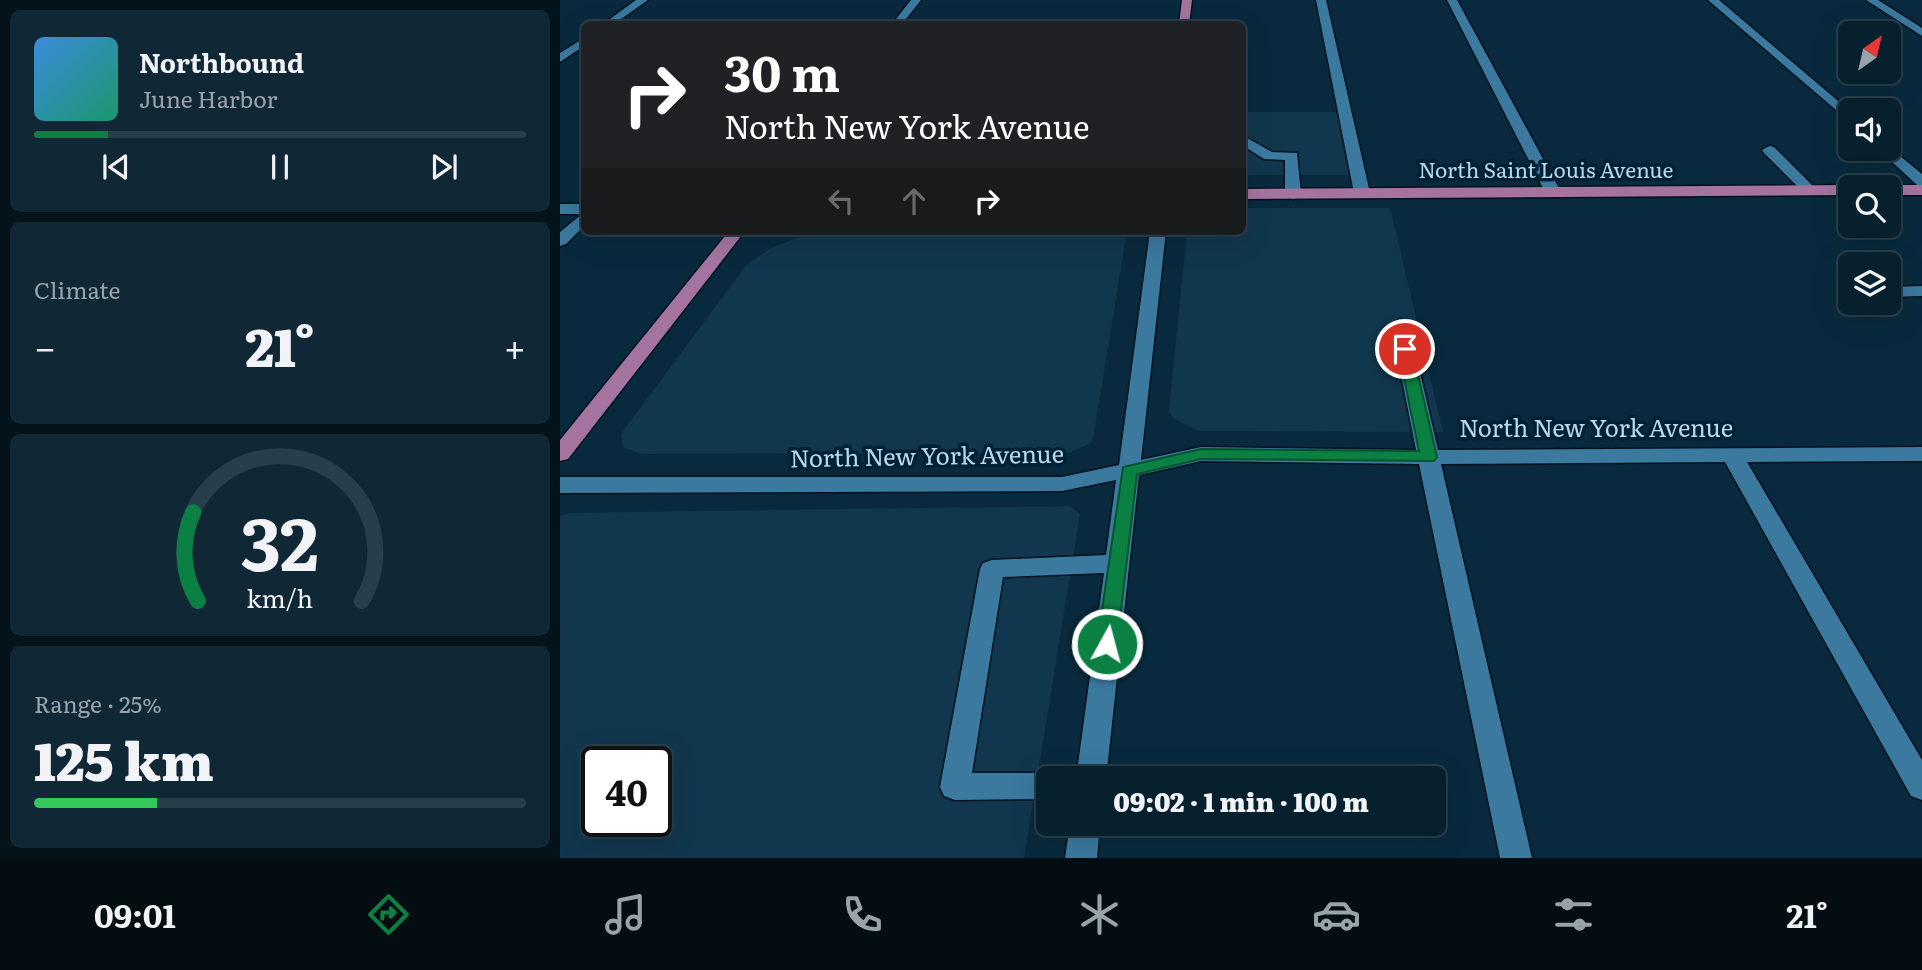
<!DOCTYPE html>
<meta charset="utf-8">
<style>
body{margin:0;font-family:Literata,serif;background:#102836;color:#f1f3f6;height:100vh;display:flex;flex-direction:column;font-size:26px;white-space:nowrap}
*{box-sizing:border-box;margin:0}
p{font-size:23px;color:#98a3aa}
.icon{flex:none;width:38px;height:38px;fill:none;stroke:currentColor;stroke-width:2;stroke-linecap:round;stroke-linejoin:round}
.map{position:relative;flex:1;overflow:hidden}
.sheet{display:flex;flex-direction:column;gap:10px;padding:10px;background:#041219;width:560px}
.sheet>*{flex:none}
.guide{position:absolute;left:21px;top:21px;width:665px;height:214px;border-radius:10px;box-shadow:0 7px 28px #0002,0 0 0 2px #283e4a;background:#202124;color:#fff;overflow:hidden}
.needle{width:46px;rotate:34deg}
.controls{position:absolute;left:1278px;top:21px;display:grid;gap:14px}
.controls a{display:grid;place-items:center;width:63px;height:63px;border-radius:10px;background:#07202e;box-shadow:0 7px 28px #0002,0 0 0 2px #283e4a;font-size:35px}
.speed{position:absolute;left:21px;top:746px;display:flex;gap:14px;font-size:35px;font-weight:700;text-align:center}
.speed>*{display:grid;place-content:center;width:91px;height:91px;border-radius:50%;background:#07202e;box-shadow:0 7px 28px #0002,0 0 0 2px #283e4a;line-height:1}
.speed .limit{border:4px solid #111;border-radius:10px;background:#fff;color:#111}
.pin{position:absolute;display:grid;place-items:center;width:60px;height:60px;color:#fff;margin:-30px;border:4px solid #fff;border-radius:50%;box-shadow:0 2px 7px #0007}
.me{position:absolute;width:77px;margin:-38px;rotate:7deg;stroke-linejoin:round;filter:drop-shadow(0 0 5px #0008)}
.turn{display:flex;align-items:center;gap:24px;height:147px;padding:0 28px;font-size:32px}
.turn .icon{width:91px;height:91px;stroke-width:2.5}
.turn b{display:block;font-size:49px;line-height:60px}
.lanes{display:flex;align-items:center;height:66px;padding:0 28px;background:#0003;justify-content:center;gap:35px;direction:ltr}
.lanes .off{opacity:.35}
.big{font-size:52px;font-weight:800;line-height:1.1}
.sheet .tile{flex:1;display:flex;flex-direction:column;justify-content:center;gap:10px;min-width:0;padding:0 24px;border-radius:10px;background:#102836}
.sheet .dial{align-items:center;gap:0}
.dial svg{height:182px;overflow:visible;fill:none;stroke:#283e4a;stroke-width:7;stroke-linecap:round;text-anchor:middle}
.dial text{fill:#f1f3f6;stroke:none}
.song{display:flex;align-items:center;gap:21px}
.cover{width:84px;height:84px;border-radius:10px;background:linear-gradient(135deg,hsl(210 70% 55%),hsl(160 70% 35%))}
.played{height:7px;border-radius:4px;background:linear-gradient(90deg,#0b8043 15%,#283e4a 15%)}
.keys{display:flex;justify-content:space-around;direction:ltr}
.heat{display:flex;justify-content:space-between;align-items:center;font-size:38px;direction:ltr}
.charge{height:10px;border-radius:5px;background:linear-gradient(90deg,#34c759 25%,#283e4a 0)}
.trip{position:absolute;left:476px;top:766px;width:410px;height:70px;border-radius:10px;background:#07202e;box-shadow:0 7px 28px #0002,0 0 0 2px #283e4a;font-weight:800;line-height:70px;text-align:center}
.tabs{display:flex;height:112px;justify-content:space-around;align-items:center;background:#030d12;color:#98a3aa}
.tabs .icon{width:49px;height:49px}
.tabs .selected{color:#0b8043}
.tabs b{font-size:32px;color:#f1f3f6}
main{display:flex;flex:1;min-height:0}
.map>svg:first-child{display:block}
.built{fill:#11374e;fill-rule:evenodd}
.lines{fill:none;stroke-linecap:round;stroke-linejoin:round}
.minor-casing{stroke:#02121e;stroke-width:3}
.major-casing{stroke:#02121e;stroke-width:3}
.minor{fill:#3b799f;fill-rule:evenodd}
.major{fill:#a4749e;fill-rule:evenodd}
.route{fill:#0b8043;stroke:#07532c;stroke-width:2}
.labels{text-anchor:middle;stroke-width:7;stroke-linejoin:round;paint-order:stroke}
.far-street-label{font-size:21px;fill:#bad8ed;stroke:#002033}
.street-label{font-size:24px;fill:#bad8ed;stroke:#002033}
</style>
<main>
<section class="sheet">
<div class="tile">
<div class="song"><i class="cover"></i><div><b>Northbound</b><p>June Harbor</p></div></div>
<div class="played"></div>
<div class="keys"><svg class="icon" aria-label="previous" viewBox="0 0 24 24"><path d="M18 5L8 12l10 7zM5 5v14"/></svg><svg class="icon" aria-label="pause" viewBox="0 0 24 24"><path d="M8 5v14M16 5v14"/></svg><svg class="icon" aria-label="next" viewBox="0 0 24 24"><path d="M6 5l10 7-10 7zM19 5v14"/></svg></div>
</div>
<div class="tile"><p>Climate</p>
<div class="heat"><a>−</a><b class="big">21°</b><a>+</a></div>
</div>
<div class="tile dial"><svg viewBox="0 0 100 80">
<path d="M14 69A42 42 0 1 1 86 69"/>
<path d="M14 69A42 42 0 0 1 12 30" stroke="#0b8043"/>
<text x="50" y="56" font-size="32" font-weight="700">32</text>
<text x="50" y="72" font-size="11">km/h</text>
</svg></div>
<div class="tile"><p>Range · 25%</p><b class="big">125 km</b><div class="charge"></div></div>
</section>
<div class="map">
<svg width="1362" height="858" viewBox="0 0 1362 858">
<rect width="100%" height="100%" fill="#092a3e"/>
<g class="built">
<polygon points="683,112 777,112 789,175 683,175"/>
<polygon points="683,208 830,208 883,432 638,431 613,418 609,412 627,231 682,231"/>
<polygon points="256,231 567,231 533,439 529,444 508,453 81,454 63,447 61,434 187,264 213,247"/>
<path d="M510,506L520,514L464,858H0V516L9,513ZM37,761H96V821H37Z"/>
</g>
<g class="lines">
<g class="minor-casing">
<g id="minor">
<polygon points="76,0 88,0 54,24 43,24"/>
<polygon points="351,0 361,0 342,24 332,24"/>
<polygon points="756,0 766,0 810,193 802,198 794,193"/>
<polygon points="887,0 897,0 1001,192 998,195 993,197 985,192"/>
<polygon points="1148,0 1159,0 1290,111 1290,122"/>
<polygon points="1306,0 1318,0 1362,28 1362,36"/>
<polygon points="24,38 24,46 0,62 0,53"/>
<polygon points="682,135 712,152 737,153 741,194 738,197 733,199 725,194 725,160 704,159 682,145"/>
<polygon points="1209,146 1214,147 1257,190 1254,193 1244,193 1204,153 1202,150"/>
<polygon points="1328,146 1362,174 1362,186 1357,185 1318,149 1328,149"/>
<polygon points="0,204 24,204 24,226 6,244 0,246 0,232 22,214 0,214"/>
<polygon points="590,231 606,231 581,460 641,447 856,450 831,325 840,319 849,325 878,450 1362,447 1362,461 1187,462 1362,760 1362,800 1351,796 1165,462 881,464 972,858 940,858 859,464 641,461 579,475 546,779 516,779 544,573 443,577 412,773 488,773 500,779 488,779 488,799 395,800 384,796 380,787 420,569 423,563 432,560 546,555 556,480 502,491 0,493 0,477 502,477 559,465"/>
<polygon points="1362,286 1362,296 1328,297 1328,287"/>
<polygon points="510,824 540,824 537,858 505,858"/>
</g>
</g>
<g class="major-casing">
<g id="major">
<polygon points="622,0 632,0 629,24 619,24"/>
<polygon points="1290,185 1296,187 1290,187 1290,195 682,199 682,189"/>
<polygon points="1328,185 1362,185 1362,195 1328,195 1328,187 1322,187"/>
<polygon points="169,231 185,231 8,459 0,461 0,440"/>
</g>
</g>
<use href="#minor" class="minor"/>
<use href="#major" class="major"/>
</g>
<polygon class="route" points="845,345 852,349 877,457 874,461 641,459 577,474 557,644 554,649 547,652 540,649 537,644 563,467 641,449 859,451 838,349"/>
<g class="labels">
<g class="far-street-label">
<text x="986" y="178">North Saint Louis Avenue</text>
</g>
<g class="street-label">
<text x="1036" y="437">North New York Avenue</text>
<text transform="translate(367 457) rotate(-1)" y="8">North New York Avenue</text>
</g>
</g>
</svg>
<div class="controls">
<a><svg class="needle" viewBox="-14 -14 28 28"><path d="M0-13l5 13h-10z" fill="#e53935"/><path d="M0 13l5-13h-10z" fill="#98a3aa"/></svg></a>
<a><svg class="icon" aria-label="sound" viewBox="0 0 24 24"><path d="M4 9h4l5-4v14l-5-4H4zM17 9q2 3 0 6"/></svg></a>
<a><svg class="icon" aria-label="search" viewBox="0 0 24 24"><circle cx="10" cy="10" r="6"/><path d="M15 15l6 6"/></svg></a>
<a><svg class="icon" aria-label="layers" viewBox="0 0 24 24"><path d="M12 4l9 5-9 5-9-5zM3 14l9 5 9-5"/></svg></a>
</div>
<div class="speed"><div class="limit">40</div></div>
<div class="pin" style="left:845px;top:349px;background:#d93025"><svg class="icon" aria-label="arrive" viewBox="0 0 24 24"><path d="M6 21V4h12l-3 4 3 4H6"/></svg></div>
<svg class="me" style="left:547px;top:644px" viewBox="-20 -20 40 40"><circle r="17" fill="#0b8043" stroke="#fff" stroke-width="3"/><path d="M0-11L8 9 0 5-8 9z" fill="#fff"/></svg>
<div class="trip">09:02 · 1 min · 100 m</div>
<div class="guide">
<div class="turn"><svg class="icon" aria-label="right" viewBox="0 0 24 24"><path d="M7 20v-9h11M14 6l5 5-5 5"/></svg><div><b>30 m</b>North New York Avenue</div></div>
<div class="lanes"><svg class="icon off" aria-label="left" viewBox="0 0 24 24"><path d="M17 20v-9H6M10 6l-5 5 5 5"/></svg><svg class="icon off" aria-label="ahead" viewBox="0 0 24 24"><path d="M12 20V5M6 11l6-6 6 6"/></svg><svg class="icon" aria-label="right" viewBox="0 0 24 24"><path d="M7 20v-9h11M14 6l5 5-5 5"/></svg></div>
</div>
</div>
</main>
<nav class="tabs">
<b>09:01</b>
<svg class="icon selected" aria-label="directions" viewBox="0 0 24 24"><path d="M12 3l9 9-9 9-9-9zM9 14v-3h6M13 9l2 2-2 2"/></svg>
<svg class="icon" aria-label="music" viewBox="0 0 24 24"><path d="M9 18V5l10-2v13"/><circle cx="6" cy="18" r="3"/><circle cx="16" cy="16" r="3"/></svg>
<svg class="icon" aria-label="phone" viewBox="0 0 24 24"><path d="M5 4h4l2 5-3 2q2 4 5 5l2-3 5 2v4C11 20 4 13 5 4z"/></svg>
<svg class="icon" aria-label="climate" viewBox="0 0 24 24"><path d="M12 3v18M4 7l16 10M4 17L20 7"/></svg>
<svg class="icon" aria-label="car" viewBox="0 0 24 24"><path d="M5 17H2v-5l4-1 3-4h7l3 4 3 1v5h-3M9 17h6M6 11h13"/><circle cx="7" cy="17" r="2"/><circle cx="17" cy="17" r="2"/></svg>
<svg class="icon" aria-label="filters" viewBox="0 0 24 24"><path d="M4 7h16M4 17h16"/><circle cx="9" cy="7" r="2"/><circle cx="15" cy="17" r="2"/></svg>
<b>21°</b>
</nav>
